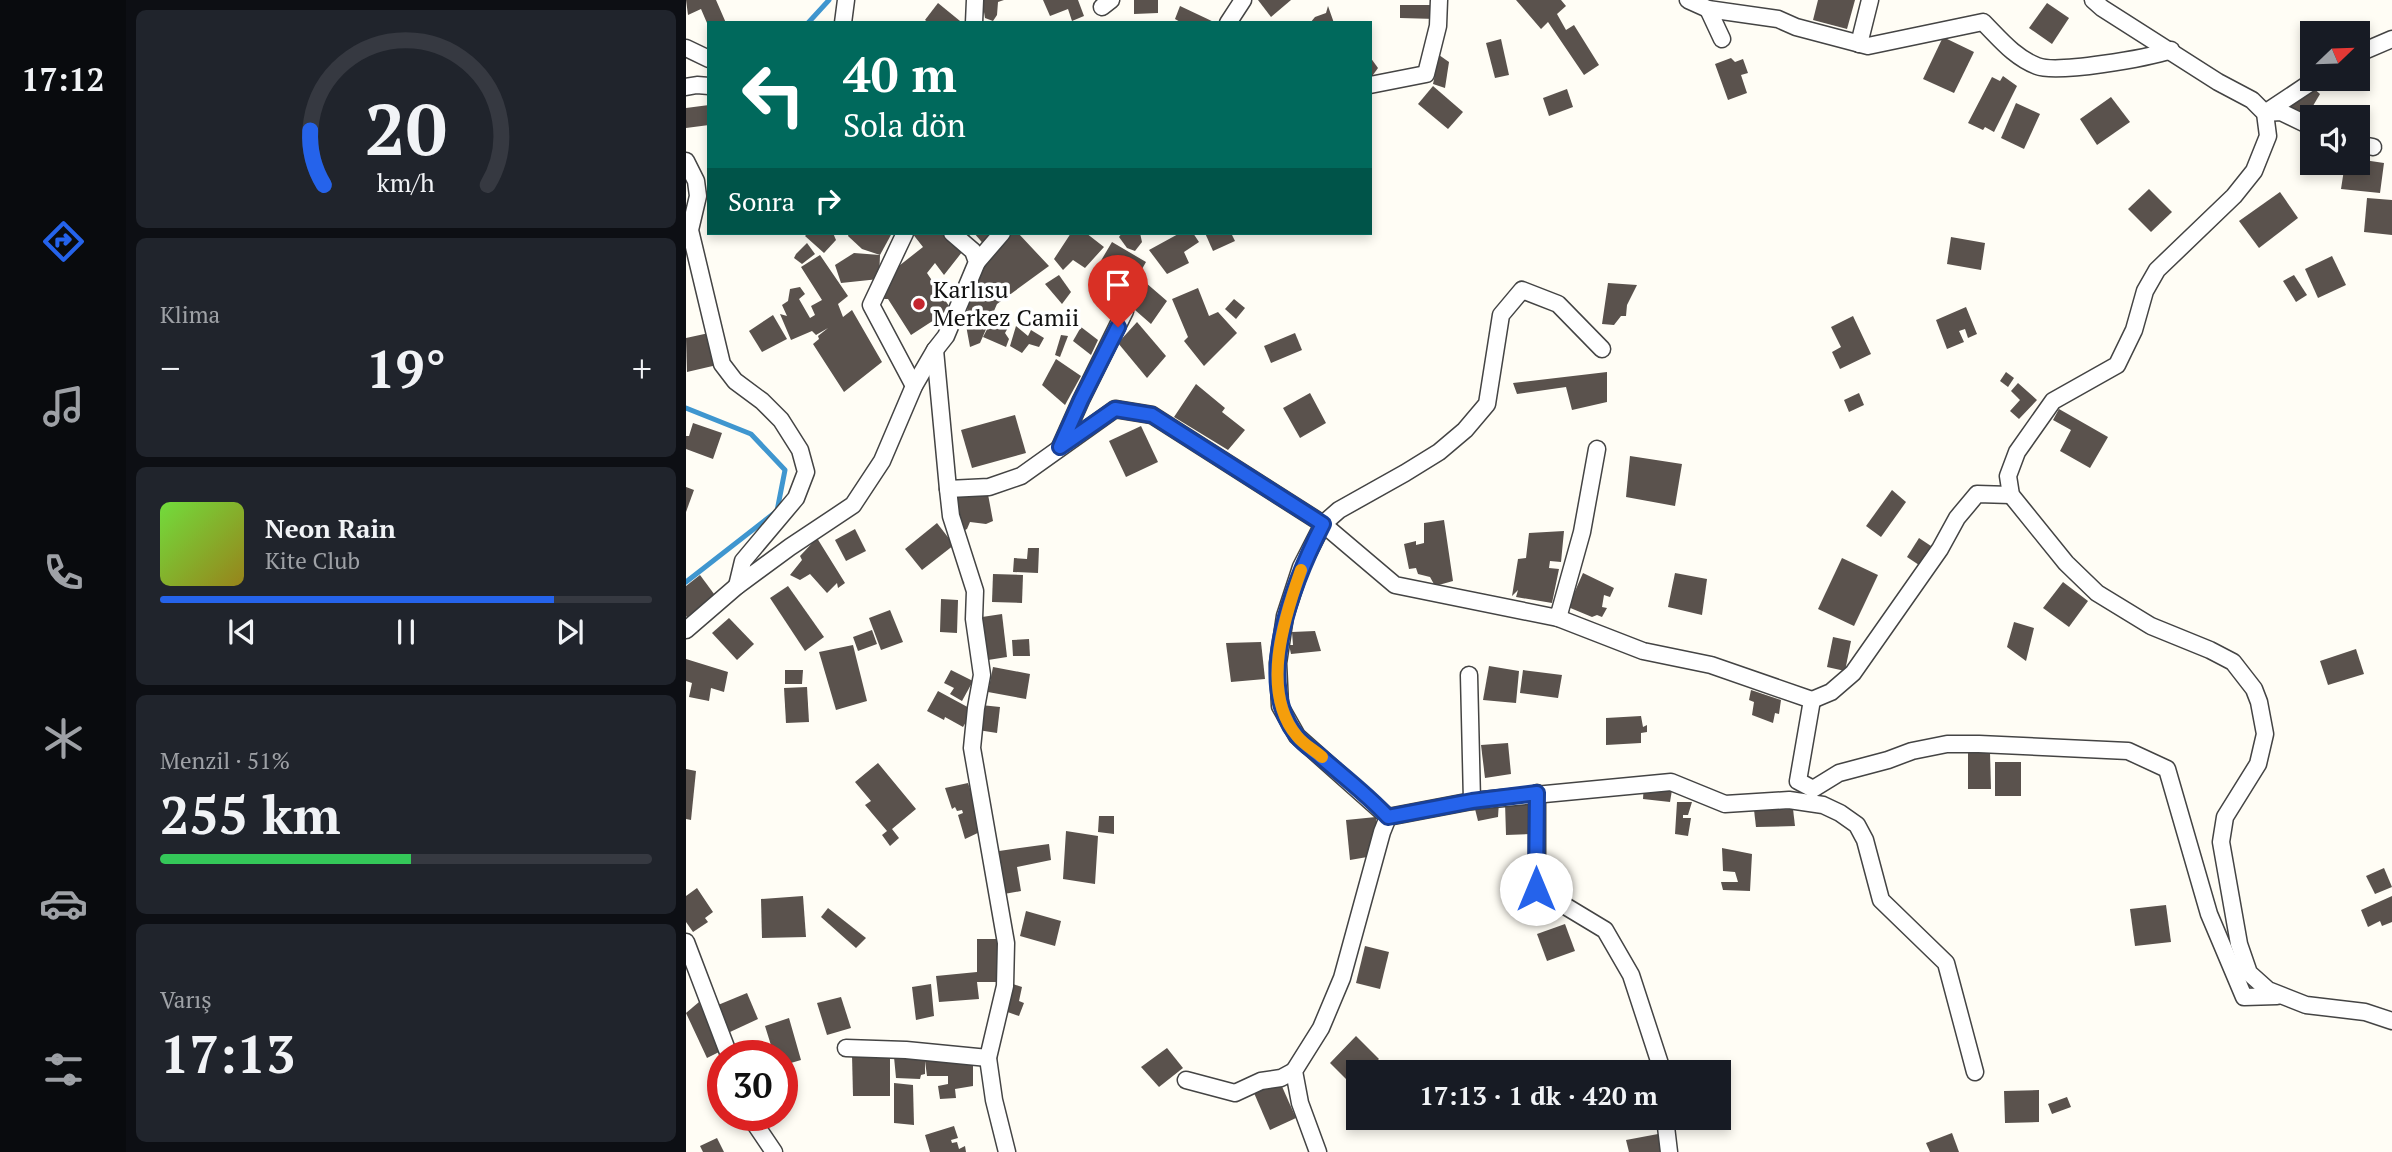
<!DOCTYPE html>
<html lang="tr">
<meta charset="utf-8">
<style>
body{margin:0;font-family:"PT Serif",serif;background:#20242c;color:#f1f3f6;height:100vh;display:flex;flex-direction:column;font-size:26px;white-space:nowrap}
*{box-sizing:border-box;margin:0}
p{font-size:23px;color:#9ea1a6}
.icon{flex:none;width:38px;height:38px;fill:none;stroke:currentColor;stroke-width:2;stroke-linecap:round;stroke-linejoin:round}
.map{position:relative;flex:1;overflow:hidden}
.details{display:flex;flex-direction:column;gap:10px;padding:10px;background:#0d0f14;width:560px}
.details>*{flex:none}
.guide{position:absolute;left:21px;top:21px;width:665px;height:214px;border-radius:0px;box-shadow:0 4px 10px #0003;background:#00695c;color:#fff;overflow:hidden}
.needle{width:46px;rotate:67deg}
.fabs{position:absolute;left:1614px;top:21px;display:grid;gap:14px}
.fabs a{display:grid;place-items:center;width:70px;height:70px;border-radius:0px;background:#171b24;box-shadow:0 4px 10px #0003;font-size:35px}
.speed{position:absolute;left:21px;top:1040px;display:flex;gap:14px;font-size:35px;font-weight:700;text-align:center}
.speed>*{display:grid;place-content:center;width:91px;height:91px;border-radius:50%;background:#171b24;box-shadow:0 4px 10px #0003;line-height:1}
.speed .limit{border:10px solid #d22;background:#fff;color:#111}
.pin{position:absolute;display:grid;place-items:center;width:60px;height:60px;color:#fff;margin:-72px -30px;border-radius:50% 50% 50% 0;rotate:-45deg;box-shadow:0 0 7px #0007}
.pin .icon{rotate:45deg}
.me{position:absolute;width:77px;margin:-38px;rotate:0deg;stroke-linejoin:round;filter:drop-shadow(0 0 5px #0008)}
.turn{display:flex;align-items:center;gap:24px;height:147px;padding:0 21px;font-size:32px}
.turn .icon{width:91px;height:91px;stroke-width:2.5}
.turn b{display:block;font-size:49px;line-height:60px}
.then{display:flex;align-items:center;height:66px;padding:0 21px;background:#0003;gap:14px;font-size:26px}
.big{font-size:52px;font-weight:800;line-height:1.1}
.details .card{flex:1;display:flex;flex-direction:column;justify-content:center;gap:10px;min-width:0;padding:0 24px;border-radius:10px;background:#20242c}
.details .dial{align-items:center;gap:0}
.dial svg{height:182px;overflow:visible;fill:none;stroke:#363941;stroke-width:7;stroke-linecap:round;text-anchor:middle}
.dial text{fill:#f1f3f6;stroke:none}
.song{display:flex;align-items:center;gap:21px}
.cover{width:84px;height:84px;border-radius:10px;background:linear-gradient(135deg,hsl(100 70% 55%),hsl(50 70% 35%))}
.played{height:7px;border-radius:4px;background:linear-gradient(90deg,#2563eb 80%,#363941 80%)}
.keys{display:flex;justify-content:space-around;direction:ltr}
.heat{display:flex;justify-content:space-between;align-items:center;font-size:38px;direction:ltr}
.charge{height:10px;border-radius:5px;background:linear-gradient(90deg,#34c759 51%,#363941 0)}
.trip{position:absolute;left:660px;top:1060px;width:385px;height:70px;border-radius:0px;background:#171b24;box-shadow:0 4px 10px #0003;font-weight:800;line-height:70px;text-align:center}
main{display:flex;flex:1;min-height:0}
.dock{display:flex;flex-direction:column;width:126px;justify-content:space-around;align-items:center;background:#090b0e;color:#9ea1a6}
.dock .icon{width:49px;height:49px}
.dock .on{color:#2563eb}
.dock b{font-size:32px;color:#f1f3f6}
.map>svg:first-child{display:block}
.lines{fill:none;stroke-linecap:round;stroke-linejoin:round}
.stream{stroke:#3f96cf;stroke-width:5}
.building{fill:#5a524d}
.minor-casing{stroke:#444;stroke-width:19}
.minor{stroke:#fff;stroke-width:16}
.route-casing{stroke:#184099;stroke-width:18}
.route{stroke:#2563eb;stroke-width:12}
.slow{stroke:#f59e0b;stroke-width:12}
.poi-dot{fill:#c4262e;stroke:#fff;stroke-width:2.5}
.labels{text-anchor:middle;stroke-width:7;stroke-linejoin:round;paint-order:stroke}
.poi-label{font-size:24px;fill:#111;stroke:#fff;text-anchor:start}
</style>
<main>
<nav class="dock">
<b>17:12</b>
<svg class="icon on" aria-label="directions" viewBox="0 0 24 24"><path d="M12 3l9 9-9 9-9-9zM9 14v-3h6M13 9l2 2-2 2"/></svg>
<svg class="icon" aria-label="music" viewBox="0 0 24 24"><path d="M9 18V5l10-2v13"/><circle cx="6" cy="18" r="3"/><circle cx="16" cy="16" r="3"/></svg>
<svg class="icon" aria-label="phone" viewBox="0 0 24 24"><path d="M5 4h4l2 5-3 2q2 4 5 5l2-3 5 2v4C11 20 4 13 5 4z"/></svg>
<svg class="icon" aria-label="climate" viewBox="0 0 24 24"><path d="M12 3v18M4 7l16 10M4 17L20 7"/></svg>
<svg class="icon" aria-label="car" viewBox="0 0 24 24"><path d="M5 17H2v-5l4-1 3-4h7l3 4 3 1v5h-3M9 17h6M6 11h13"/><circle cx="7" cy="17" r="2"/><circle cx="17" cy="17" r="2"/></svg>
<svg class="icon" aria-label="filters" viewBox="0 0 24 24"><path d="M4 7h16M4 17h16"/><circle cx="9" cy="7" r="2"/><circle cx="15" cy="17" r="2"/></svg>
</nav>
<section class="details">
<div class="card dial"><svg viewBox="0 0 100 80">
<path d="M14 69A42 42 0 1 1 86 69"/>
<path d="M14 69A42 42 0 0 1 8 45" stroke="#2563eb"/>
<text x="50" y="56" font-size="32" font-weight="700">20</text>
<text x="50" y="72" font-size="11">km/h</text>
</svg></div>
<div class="card"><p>Klima</p>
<div class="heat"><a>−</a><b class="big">19°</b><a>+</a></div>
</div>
<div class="card">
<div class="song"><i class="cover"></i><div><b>Neon Rain</b><p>Kite Club</p></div></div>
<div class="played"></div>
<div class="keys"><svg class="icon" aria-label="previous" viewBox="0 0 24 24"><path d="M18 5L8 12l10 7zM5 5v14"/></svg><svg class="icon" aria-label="pause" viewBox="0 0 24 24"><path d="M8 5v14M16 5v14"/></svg><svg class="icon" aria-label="next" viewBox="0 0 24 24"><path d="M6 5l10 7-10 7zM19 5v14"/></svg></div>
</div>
<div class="card"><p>Menzil · 51%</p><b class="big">255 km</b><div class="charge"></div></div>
<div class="card"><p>Varış</p><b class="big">17:13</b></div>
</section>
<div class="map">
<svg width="1706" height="1152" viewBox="0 0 1706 1152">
<rect width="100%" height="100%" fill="#fffdf5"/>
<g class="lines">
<g class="stream">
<polyline points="122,23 143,0"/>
<polyline points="0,408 65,434 99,470 91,511 0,582"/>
</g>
</g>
<g class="building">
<polygon points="0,0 30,0 40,23 21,23 15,9 2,15"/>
<polygon points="296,0 318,0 312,2 311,15 307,21 299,18"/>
<polygon points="357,0 392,0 398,16 386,21 382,9 364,16"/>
<polygon points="448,0 472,0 472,13 448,14"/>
<polygon points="572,0 605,0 585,17"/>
<polygon points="830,0 875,0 880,6 871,14 880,30 888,25 913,65 898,75 862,22 855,29"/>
<polygon points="1132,0 1169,0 1161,29 1127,20"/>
<polygon points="252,3 274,21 273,23 243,23 239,20"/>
<polygon points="1361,3 1383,18 1366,44 1343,28"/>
<polygon points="714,5 750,5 750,19 714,18"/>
<polygon points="494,6 530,23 496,23 489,19"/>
<polygon points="642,6 648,23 624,23 629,17 640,13"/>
<polygon points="1257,37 1288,52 1268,93 1237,79"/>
<polygon points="815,39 823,75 809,78 800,43"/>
<polygon points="753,55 763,62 759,88 747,84"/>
<polygon points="684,57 692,68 684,79"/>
<polygon points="1045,58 1049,62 1057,59 1062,73 1055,75 1061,93 1042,100 1029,64"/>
<polygon points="1317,76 1331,86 1308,132 1299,127 1297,130 1282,123 1306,77 1314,81"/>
<polygon points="1624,85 1634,94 1621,116 1600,106"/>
<polygon points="747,86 777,112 762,129 732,104"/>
<polygon points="881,89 887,107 863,116 857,98"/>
<polygon points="1425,97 1444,122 1411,145 1394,119"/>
<polygon points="1330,103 1354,114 1338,149 1315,138"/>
<polygon points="23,105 23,125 0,128 0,108"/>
<polygon points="1671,159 1698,163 1694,193 1655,189 1659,163 1671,163"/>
<polygon points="1463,189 1486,212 1465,232 1442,209"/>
<polygon points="1594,192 1612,218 1573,248 1553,221"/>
<polygon points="1681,198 1706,200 1706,235 1678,232"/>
<polygon points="122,233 147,233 150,240 138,253 119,236"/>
<polygon points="163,233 206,233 194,255 176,249 162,236"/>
<polygon points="226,233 261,233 280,247 258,275 249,263 241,273 265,309 225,335 202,299 198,299 209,269 237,247"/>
<polygon points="272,233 311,233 300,247 288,233 279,238"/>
<polygon points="318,233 332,233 363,266 311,304 294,343 284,347 279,320 283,302 293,284 288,276"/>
<polygon points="385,233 400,233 418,247 399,268 387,260 377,270 368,259"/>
<polygon points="436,233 454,233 456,242 449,251 441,248 433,237"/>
<polygon points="494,233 507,233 513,242 498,252 503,263 481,274 463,250"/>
<polygon points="519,233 545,233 549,241 527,251"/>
<polygon points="1265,237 1299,243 1295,270 1261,264"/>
<polygon points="426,242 460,262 452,276 481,301 465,324 433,296 441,284 413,264"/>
<polygon points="121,243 129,254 116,264 108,258 110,254"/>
<polygon points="168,253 194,255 193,279 155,283 149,265"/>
<polygon points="134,255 162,296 152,304 157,317 166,310 196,362 158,392 127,344 133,339 132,336 142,328 130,335 126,331 105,340 94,314 101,316 96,305 102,301 104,289 114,287 119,294 113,299 124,318 129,315 125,306 136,300 115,267"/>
<polygon points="1646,256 1660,285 1632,298 1619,269"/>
<polygon points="373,275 385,292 376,304 359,284"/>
<polygon points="1608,275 1621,295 1610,302 1597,281"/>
<polygon points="922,283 951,285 941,305 940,316 935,316 928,325 916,324"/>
<polygon points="512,288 523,316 532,312 551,333 518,366 498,341 502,337 486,299"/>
<polygon points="548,299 559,308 550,319 539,309"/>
<polygon points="1280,307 1291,334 1282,338 1279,329 1273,331 1278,342 1261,349 1250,320"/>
<polygon points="87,315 101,339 76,352 63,331"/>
<polygon points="308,316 323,326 319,333 323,339 320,347 297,337"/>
<polygon points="1167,316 1185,354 1154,369 1146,352 1155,347 1145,327"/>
<polygon points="451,322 480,356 461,378 432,343"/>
<polygon points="330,326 342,336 345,330 358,338 353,347 343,344 336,353 324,346"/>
<polygon points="395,327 412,340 405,355 387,341"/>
<polygon points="23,333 31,365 1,372 0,338"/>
<polygon points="609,333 616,350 585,363 578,346"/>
<polygon points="375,335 382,336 374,357 369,355"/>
<polygon points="370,359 395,376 379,405 356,385"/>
<polygon points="921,372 921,402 886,410 880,387 831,394 827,383"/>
<polygon points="1320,372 1328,378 1322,387 1314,381"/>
<polygon points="1332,383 1351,400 1333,419 1324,411 1334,400 1325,391"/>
<polygon points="510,384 539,408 536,412 559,430 542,450 488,417"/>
<polygon points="624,393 640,423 614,438 597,408"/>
<polygon points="1173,393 1178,405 1163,412 1158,400"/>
<polygon points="1373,409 1422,437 1404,468 1374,451 1385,430 1367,420"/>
<polygon points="329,415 340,453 286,468 275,430"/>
<polygon points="7,423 36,433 27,459 0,449 0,436 3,436"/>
<polygon points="455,426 472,462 440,477 423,441"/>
<polygon points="944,456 996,464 989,506 940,497"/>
<polygon points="0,487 8,490 0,512"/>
<polygon points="301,489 307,521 300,524 284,522 281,529 275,532 271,490"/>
<polygon points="1206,490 1220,502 1195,537 1180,526"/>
<polygon points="758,520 767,581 749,586 744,577 732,574 730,568 723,569 718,544 730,541 730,545 738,543 738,523"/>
<polygon points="251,523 268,545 236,570 219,549"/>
<polygon points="169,529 180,551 160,561 149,540"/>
<polygon points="878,531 875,562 864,561 863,568 873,569 866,603 830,597 832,590 826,596 832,559 840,558 843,533"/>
<polygon points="131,538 159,583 152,588 151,583 141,593 124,574 114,580 104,575 116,560 114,556"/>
<polygon points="1233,538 1248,548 1236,567 1221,557"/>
<polygon points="342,548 353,548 352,573 327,572 328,558 341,559"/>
<polygon points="1156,558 1192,575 1168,626 1132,609"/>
<polygon points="897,573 928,588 924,597 918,595 916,607 921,608 916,617 911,615 906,617 882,607"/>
<polygon points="989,573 1021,579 1016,615 982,607"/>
<polygon points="307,574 337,575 336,603 306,602"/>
<polygon points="14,575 34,602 6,624 0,616 0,586"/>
<polygon points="1377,582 1402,601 1383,627 1357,608"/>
<polygon points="102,586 138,637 119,651 84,598"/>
<polygon points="255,599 272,600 271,633 254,632"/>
<polygon points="204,610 217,642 195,650 183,618"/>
<polygon points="316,614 321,657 302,660 296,617"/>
<polygon points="43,618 68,644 51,660 26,633"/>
<polygon points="1328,622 1348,628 1340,661 1321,647"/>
<polygon points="186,630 191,644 172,651 167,637"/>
<polygon points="629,631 635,651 605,654 603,645 607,645 606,632"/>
<polygon points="1147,637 1165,641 1159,671 1141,667"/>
<polygon points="343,639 344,656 327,656 326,640"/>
<polygon points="575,642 579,679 545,682 540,643"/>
<polygon points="167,645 181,701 150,710 133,652"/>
<polygon points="1670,649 1678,674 1642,685 1634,661"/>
<polygon points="0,659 42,672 38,692 25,688 23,701 3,697 6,683 0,681"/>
<polygon points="803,666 833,671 830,703 797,700"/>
<polygon points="307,667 344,674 340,699 302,692"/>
<polygon points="99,670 117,670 116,684 99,684"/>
<polygon points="265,670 287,681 276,701 264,694 268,688 258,683"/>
<polygon points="837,670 876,675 872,698 834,693"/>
<polygon points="121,687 123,722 100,723 98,688"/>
<polygon points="1065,690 1095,700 1093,714 1089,713 1087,723 1066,715 1068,702 1063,700"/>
<polygon points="252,691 287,710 277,727 259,717 258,720 241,711"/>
<polygon points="295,705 314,707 311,733 292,730"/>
<polygon points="955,716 957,727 961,725 961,732 955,733 955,743 920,745 920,718"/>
<polygon points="822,743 825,774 799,778 795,745"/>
<polygon points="1282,752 1304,752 1305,789 1282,789"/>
<rect x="1309" y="762" width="26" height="34"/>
<polygon points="192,763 230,809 206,829 213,838 204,846 196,835 201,831 179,805 185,801 169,782"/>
<polygon points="0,769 10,771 5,820 0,819"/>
<polygon points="282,783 298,830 279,839 272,815 277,813 276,810 271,811 269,807 266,809 259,788"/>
<polygon points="958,784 986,790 984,802 957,799"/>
<polygon points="844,801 845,834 820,835 819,802"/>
<polygon points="813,802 812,817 792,821 788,805"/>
<polygon points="991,802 1006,802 1002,815 997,815 997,818 1005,818 1002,836 989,834"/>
<polygon points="1107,809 1109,826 1070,827 1068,810"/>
<polygon points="413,816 428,816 428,834 412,832"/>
<polygon points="690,817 692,840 687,856 664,860 660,820"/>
<polygon points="380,831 412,836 409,884 377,879"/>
<polygon points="363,844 365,860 331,867 335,891 318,894 313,851"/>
<polygon points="1036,848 1066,854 1064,891 1037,890 1035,882 1052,882 1049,872 1037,871"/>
<polygon points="1698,868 1706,887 1689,894 1680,876"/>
<polygon points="11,888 27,912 19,918 22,922 7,932 0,922 0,896"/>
<polygon points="117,896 120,937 76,938 75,899"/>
<polygon points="1706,896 1706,922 1696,926 1694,921 1682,927 1675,910"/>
<polygon points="1480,905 1485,942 1449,946 1444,909"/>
<polygon points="142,908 180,938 170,948 135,917"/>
<polygon points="340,911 375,921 369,946 334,936"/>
<polygon points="879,924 889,951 861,961 851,934"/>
<polygon points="291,939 313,939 314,982 291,982 293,999 253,1002 250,976 291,972"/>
<polygon points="679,946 703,952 694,989 670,983"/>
<polygon points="324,983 336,987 333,1001 338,1003 333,1016 316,1010"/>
<polygon points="245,984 248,1016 230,1020 226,987"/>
<polygon points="61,993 72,1019 44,1032 32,1005"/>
<polygon points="155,997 165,1028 141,1035 131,1003"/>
<polygon points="13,1002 35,1051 21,1058 0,1013"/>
<polygon points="103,1018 115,1060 98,1065 96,1055 88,1055 79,1026"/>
<polygon points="670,1036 693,1059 679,1073 674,1073 670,1069 660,1079 644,1063"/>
<polygon points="481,1048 497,1068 473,1087 455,1067"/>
<polygon points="166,1055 204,1057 204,1096 167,1096"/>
<polygon points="208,1057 238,1057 249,1061 260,1060 261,1063 287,1062 287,1086 269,1089 270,1098 254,1099 252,1086 262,1084 262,1076 241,1076 239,1061 239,1074 235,1075 234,1079 210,1078"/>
<polygon points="594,1082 610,1118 584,1130 568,1093"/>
<polygon points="208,1083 227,1085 228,1125 208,1123"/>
<polygon points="1353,1090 1353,1122 1319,1123 1318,1091"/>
<polygon points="1381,1097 1385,1107 1366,1114 1362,1104"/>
<polygon points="268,1126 272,1138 265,1140 266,1143 271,1142 273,1149 279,1146 280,1152 244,1152 239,1135"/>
<polygon points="1266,1133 1273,1152 1244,1152 1240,1143"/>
<polygon points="972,1134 975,1152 943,1152 940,1140"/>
<polygon points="31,1138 38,1152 17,1152 14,1146"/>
</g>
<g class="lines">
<g class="minor-casing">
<g id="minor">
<path d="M1002,0L1022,9L1092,19L1110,27L1182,46L1297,22C1314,39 1328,57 1351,66C1371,74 1462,58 1485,50"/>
<polyline points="1407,0 1416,8 1532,82 1566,100 1579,113 1582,136 1568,171 1548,196 1471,270 1459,291 1448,330 1431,365 1367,401 1331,452 1322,476 1325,495 1380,563 1411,593 1465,626 1524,650 1547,662 1568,689 1573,702 1579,734 1572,764 1539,817 1535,842 1553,944 1563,973 1582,990 1620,1005 1679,1012 1706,1021"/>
<polyline points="416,7 425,0"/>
<polyline points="1022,9 1036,39"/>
<polyline points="157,23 160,0"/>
<polyline points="288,23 289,0"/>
<polyline points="542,23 557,0"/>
<polyline points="1173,44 1184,0"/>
<polyline points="0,48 23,59"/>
<polyline points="1671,54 1706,39"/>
<polyline points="684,85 740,74 752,26 753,0"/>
<polyline points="0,87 11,85 23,86"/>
<polyline points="1579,113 1630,79"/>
<polyline points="1579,113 1595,112 1626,127"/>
<polyline points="1671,144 1687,147"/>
<polyline points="0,161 10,181 12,196 4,230 36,364 49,381 76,401 95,420 114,450 120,472 110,498 57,561 51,586"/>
<polyline points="219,233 185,305 228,386"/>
<polyline points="291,262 316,233"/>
<polyline points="249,350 262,489 303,487 335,476 429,409 466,415 637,524 709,585 872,618 896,532 911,449"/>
<polyline points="374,447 395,400 439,311"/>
<polyline points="262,489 265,516 289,591 288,619 296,675 290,708 286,748 320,943 319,986 302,1058 308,1100 321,1152"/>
<polyline points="872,618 957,651 1025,665 1126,700 1145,692 1167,673 1254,549 1271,518 1291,494 1325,495"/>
<polyline points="0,630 51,586 104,547 167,505 196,461 228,386 249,350 260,336 291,262 287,251 266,233"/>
<polyline points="783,675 786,801"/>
<polyline points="1126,700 1112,781 1127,789 1153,773 1202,760 1226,751 1261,744 1293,744 1442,751 1481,769 1523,914 1558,997 1591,996"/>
<polyline points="851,793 851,889 919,930 945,975 977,1073"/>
<polyline points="702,817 611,736 594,706 592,663 599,616 615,567 637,524 653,510 719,473 753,452 779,430 801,404 815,315 836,290 872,304 916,349"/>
<polyline points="702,817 786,801 985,782 1039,804 1103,800 1137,805 1154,813 1171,825 1179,840 1195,900 1260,963 1289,1072"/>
<polyline points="0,942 43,1055"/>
<polyline points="160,1048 220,1050 302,1058"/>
<polyline points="500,1080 549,1093 575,1081 595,1078 608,1071"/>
<polyline points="63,1115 88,1152"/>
<polyline points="979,1118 983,1152"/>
<polyline points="632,1152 614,1103 608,1071 635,1028 656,978 696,832 702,817"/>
</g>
</g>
<use href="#minor" class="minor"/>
</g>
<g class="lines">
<g class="route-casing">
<path id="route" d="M432,327L395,400L374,447L429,409L466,415L637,524C609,579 566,681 611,736C617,744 627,750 635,757C657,776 682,795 702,817L786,801L851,793L850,889"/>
</g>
<use href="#route" class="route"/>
<path class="slow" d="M615,570C598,618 574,692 611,736C617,744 628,750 636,757"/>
</g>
<circle class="poi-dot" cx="233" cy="304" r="7"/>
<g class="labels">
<g class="poi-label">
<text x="247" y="298">Karlısu<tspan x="247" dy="28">Merkez Camii</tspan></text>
</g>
</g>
</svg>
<div class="fabs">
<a><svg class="needle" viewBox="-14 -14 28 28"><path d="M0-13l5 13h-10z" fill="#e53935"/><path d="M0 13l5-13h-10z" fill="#9ea1a6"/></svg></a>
<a><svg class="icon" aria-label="sound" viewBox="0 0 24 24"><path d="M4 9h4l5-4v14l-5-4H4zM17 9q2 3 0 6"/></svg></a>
</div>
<div class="speed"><div class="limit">30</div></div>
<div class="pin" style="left:432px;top:327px;background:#d93025"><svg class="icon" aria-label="arrive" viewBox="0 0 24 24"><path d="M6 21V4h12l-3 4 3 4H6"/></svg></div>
<svg class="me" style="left:850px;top:889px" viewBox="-20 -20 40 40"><circle r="19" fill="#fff"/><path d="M0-13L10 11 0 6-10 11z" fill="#2563eb"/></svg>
<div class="trip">17:13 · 1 dk · 420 m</div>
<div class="guide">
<div class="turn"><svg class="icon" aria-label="left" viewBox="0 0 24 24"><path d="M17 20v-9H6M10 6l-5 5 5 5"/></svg><div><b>40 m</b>Sola dön</div></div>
<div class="then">Sonra<svg class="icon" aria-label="right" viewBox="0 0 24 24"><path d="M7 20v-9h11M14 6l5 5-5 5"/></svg></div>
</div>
</div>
</main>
